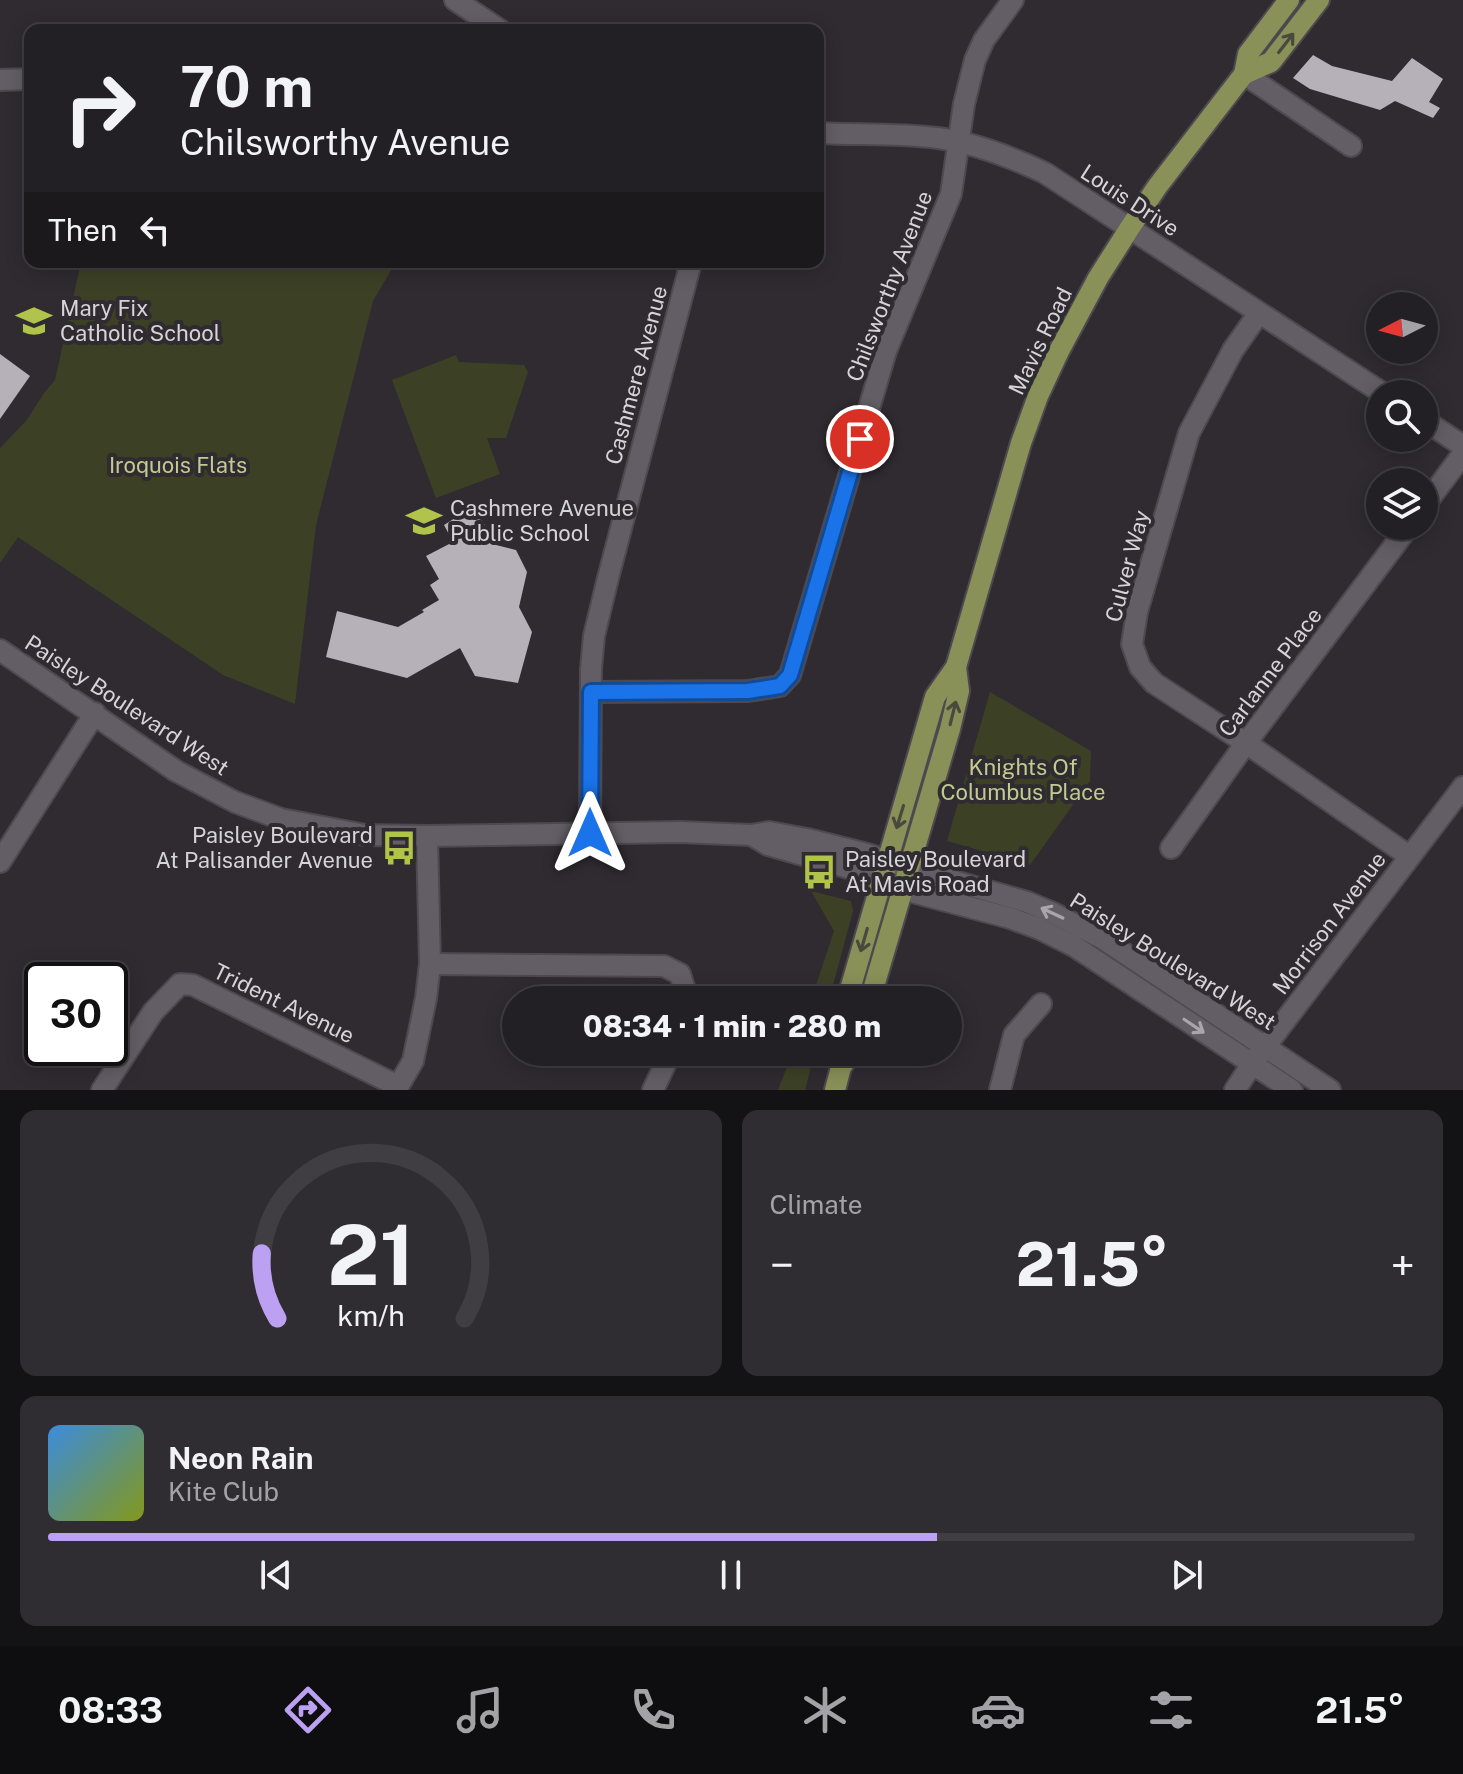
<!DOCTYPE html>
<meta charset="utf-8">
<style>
body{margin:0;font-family:"Public Sans",sans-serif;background:#2f2d32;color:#f1f3f6;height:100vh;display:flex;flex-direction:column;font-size:30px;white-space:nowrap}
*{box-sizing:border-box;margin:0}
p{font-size:26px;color:#a3a3a7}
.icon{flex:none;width:44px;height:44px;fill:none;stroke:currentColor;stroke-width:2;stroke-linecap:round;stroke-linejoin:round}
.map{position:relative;height:1090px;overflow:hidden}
.details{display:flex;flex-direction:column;gap:20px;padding:20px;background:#131214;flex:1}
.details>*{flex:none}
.guide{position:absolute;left:24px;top:24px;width:800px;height:244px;border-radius:16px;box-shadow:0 4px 20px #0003,0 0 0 2px #403e42;background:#232025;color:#f1f3f6;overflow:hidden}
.needle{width:52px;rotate:264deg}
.buttons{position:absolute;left:1366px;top:292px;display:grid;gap:16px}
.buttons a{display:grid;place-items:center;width:72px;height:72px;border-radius:50%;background:#232025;box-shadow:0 4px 20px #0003,0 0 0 2px #403e42;font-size:40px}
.speed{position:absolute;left:24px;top:962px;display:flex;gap:16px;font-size:40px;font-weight:700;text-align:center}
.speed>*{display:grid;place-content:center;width:104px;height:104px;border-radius:50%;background:#232025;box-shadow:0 4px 20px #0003,0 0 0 2px #403e42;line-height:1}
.speed .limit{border:4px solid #111;border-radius:12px;background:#fff;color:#111}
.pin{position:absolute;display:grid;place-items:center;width:68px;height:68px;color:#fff;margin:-34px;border:4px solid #fff;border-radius:50%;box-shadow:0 2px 8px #0007}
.me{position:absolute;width:88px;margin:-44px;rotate:0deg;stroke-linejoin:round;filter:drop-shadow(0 0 6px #0008)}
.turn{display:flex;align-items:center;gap:28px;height:168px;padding:0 24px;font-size:36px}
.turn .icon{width:104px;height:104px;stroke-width:2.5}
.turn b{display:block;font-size:56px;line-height:68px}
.then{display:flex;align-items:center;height:76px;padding:0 24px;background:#0003;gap:16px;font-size:30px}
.big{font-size:60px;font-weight:800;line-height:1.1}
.details .tile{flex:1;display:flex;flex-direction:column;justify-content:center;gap:12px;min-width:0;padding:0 28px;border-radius:16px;background:#2f2d32}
.details .dial{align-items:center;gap:0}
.dial svg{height:208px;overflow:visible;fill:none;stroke:#403e42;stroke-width:7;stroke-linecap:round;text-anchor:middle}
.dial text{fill:#f1f3f6;stroke:none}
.song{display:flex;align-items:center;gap:24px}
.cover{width:96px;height:96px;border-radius:12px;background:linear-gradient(135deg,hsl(210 70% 55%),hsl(70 70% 35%))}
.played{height:8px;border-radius:4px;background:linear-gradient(90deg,#bca0f2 65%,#403e42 65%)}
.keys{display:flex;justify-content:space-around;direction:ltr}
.heat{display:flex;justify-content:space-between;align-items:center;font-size:44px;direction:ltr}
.details .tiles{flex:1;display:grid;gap:20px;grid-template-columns:1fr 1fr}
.tile:last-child{grid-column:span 2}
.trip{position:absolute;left:502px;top:986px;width:460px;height:80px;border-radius:40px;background:#232025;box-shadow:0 4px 20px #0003,0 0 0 2px #403e42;font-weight:800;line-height:80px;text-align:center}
.menu{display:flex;height:128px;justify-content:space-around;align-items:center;background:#0e0d0f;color:#a3a3a7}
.menu .icon{width:56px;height:56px}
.menu .on{color:#bca0f2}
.menu b{font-size:36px;color:#f1f3f6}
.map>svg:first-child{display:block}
.green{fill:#3c4126}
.building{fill:#b6b0b8}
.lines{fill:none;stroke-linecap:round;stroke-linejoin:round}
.minor-casing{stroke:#4d494e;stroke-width:24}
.major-casing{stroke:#4d494e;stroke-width:24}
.minor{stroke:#635e65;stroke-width:20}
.major{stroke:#899058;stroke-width:20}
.oneway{stroke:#4a493d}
.oneway2{stroke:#a9a5aa}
.route-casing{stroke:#114b97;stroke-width:20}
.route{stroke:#1a73e8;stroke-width:14}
.labels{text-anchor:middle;stroke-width:8;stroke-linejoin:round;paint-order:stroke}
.street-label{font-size:22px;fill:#d7d4d8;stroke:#2f2b31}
.poi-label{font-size:22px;fill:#d7d4d8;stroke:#2f2b31;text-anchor:start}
.park-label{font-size:22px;fill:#c1cb90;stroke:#2f2b31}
</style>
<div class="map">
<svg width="1463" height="1090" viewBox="0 0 1463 1090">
<rect width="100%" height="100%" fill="#2f2b31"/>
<g class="green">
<polygon points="81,262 396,262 373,301 316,525 295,704 223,675 18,537 0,563 0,448 26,421 44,393 55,380"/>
<polygon points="456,355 459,362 524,365 528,372 506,438 487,438 500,474 436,498 392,380"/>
<polygon points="990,692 1091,751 1090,781 1030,865 947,841"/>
<polygon points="811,891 851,901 853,911 829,1000 811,1000 834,931"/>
<polygon points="793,1052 815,1052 805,1090 778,1090"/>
</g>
<g class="building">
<polygon points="1313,55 1332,66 1392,81 1412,58 1443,79 1429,102 1440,108 1433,118 1395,101 1380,110 1310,89 1293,78"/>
<polygon points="0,354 30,376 0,419"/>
<polygon points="474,506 496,545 516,550 527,572 519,607 532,632 518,683 475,676 460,648 407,678 326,657 337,611 398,627 424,612 422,610 439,600 430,585 439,579 426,556 453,542 444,525"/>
</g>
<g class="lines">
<g class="minor-casing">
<g id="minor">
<polyline points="455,0 500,30"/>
<polyline points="1244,74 1351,146"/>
<polyline points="0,80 30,79"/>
<path d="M818,133C857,135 899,133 938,138C975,143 1011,157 1045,173L1384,394"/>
<polyline points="1259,313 1233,350 1189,433 1137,612 1132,644 1140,667 1154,683 1246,743 1409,856"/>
<polyline points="1424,420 1463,446"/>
<polyline points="1424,506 1463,454"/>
<polyline points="0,650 176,771 235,802 281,819 365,835 427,836 680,832 751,835 769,832 807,839 867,854 909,868 1027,902 1053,913 1103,939 1330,1090"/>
<polyline points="591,692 748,691 780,686 790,675 886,351 951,194 964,104 975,60 984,40 1013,0"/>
<polyline points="590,833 591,669 594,636 608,578 691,262"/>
<polyline points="755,837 768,845 862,872 901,889 1010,918 1040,929 1074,946 1292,1090"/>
<polyline points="1171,848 1246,743 1409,526"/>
<polyline points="0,862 95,713"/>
<polyline points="430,964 664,966 680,974 688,1000"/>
<polyline points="102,1090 153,1012 180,984 193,985 398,1086"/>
<polyline points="396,1090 413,1061 426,998 430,964 427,836"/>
<polyline points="653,1090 671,1052"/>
<polyline points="1000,1090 1014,1035 1041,1004"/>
<polyline points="1235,1090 1252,1064 1463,787"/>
</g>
</g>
<g class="major-casing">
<g id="major">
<polyline points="1244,74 1271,62 1319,0"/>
<polyline points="847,1000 935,697 956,667 1021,443 1038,396 1059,351 1098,278 1129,229 1157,187 1244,74 1248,54 1289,0"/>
<polyline points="870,1000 950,729 959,691 956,667"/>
<polyline points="835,1090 841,1067 852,1052"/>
</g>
</g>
<use href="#minor" class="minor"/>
<use href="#major" class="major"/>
</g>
<defs><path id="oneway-shaft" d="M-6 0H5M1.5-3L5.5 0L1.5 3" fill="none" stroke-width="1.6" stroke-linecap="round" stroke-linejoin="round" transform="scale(2)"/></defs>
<g class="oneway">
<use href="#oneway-shaft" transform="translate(1286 43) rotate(-52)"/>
<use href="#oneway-shaft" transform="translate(953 713) rotate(-76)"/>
<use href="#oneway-shaft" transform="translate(900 817) rotate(107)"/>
<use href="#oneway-shaft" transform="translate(864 940) rotate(106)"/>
</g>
<g class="oneway2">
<use href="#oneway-shaft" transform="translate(1052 913) rotate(-155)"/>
<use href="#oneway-shaft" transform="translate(1194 1026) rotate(34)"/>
</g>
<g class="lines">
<g class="route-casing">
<polyline id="route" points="590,833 591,692 748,691 780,686 790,675 860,439"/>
</g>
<use href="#route" class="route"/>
</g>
<defs>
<g id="school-bare" transform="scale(2.76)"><path d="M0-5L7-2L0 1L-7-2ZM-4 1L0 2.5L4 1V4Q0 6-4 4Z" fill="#b2c34c" stroke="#2f2b31" stroke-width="2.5" paint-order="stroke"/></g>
<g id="bus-bare" transform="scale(2.76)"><path d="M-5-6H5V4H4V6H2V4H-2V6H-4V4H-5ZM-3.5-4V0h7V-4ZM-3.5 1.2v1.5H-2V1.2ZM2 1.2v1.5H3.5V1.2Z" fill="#b2c34c" stroke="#2f2b31" stroke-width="2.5" paint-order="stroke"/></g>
</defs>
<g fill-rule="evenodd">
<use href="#school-bare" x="34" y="321"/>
<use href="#school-bare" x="424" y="521"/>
<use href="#bus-bare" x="399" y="848"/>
<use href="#bus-bare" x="819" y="872"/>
</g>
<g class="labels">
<g class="street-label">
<text transform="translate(1130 200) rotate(33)" y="8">Louis Drive</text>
<text transform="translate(889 286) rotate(-69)" y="8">Chilsworthy Avenue</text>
<text transform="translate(1040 341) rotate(-64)" y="8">Mavis Road</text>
<text transform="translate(636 375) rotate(-75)" y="8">Cashmere Avenue</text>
<text transform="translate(1127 566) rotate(-75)" y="8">Culver Way</text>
<text transform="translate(1270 672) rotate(-53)" y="8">Carlanne Place</text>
<text transform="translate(127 705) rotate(33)" y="8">Paisley Boulevard West</text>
<text transform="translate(1329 923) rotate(-53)" y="8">Morrison Avenue</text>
<text transform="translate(1173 961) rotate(32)" y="8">Paisley Boulevard West</text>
<text transform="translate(284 1003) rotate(26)" y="8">Trident Avenue</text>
</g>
<g class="poi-label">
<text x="60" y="316">Mary Fix<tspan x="60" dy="25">Catholic School</tspan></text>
<text x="450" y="516">Cashmere Avenue<tspan x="450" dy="25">Public School</tspan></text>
<text x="373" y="843" text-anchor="end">Paisley Boulevard<tspan x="373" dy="25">At Palisander Avenue</tspan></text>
<text x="845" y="867">Paisley Boulevard<tspan x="845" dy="25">At Mavis Road</tspan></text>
</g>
<g class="park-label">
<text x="178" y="473">Iroquois Flats</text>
<text x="1023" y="775">Knights Of<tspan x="1023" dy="25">Columbus Place</tspan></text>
</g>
</g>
</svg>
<div class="buttons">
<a><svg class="needle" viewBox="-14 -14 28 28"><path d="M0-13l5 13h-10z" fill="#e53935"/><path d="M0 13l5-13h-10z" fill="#a3a3a7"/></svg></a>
<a><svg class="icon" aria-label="search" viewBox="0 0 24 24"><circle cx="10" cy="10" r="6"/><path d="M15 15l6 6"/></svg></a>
<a><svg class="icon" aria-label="layers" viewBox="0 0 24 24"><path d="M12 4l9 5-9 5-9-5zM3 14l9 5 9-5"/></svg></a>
</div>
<div class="speed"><div class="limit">30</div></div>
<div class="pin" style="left:860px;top:439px;background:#d93025"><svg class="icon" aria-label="arrive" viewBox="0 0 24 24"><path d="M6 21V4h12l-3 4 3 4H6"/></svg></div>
<svg class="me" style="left:590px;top:833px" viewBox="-20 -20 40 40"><path d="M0-17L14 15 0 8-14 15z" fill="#1a73e8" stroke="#fff" stroke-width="4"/></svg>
<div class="trip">08:34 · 1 min · 280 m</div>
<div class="guide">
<div class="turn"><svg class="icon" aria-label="right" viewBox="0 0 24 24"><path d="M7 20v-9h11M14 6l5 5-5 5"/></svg><div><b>70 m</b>Chilsworthy Avenue</div></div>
<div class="then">Then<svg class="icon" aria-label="left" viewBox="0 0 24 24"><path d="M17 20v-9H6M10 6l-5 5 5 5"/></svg></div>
</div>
</div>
<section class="details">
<div class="tiles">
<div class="tile dial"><svg viewBox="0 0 100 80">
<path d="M14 69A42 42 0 1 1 86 69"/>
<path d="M14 69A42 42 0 0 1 8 44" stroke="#bca0f2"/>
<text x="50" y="56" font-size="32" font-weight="700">21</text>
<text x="50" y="72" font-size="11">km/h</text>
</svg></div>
<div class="tile"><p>Climate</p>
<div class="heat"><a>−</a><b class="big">21.5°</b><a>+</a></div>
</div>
<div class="tile">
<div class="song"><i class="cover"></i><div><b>Neon Rain</b><p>Kite Club</p></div></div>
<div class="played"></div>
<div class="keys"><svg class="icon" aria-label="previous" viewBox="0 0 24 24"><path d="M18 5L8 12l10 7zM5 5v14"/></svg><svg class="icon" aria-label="pause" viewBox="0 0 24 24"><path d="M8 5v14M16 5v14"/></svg><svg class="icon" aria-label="next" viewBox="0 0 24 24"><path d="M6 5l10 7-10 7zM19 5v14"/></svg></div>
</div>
</div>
</section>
<nav class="menu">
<b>08:33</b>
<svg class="icon on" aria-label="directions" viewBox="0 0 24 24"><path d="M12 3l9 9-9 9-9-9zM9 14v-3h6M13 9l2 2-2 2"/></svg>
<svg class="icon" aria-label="music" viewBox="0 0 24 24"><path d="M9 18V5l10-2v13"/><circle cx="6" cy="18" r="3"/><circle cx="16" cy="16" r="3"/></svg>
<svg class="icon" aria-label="phone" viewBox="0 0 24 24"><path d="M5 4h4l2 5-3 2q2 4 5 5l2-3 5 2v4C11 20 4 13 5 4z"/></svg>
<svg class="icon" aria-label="climate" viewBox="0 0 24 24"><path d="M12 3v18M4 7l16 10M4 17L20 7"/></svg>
<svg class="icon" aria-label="car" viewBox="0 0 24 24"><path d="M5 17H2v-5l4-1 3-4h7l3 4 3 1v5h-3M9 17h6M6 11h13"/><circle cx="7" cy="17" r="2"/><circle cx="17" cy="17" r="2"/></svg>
<svg class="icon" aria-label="filters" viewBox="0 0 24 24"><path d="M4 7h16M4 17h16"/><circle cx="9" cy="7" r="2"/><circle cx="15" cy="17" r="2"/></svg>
<b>21.5°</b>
</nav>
